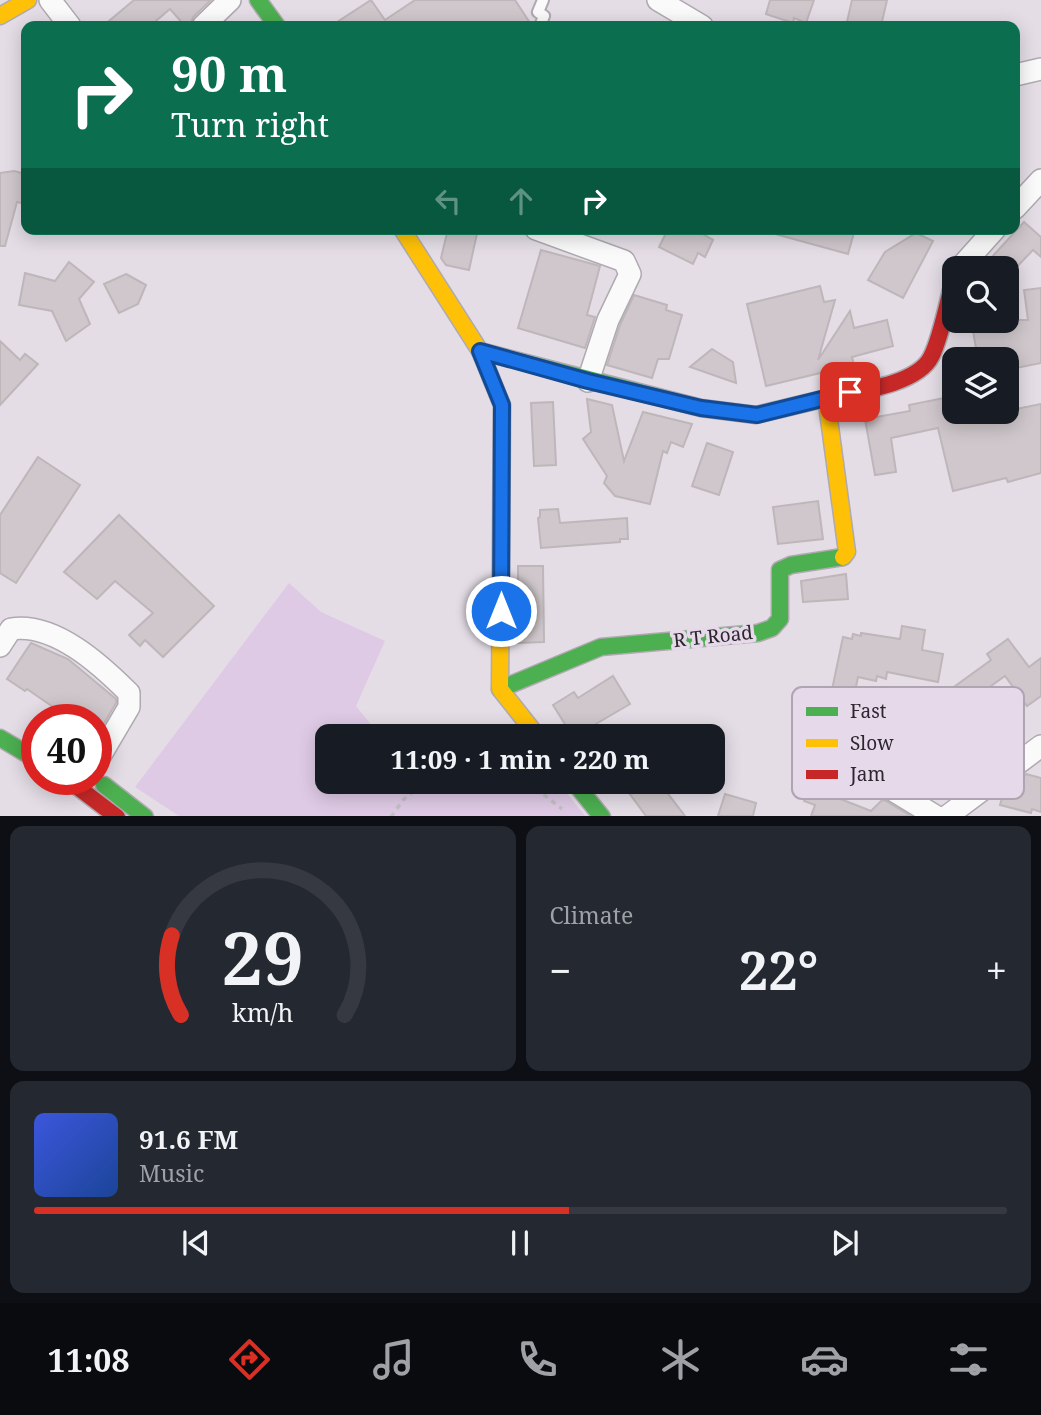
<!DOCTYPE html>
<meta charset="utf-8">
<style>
body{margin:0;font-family:"Noto Serif",serif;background:#242831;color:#f1f3f6;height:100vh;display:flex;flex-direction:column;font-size:26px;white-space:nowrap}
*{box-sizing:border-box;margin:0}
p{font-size:23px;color:#9ea1a6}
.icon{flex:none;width:38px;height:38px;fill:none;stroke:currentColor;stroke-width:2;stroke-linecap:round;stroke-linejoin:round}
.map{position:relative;height:816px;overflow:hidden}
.panel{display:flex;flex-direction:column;gap:10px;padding:10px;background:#0d0f14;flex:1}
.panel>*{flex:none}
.guide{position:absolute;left:21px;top:21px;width:999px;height:214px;border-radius:14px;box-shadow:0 4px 18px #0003;background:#0b6e4f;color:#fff;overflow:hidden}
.buttons{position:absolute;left:942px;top:256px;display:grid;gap:14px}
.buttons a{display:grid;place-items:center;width:77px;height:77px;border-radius:14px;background:#171b24;box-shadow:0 4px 18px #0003;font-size:35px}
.speed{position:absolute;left:21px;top:704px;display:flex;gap:14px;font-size:35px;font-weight:700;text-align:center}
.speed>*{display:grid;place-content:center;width:91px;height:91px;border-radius:50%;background:#171b24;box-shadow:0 4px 18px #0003;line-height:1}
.speed .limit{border:10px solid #d22;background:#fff;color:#111}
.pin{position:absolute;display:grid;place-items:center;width:60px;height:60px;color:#fff;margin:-30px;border-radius:14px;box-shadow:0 4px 10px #0006}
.me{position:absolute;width:77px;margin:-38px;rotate:0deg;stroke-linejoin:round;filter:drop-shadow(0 0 5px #0008)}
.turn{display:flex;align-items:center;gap:24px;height:147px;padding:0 35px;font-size:32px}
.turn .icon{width:91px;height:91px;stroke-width:2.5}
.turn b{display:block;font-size:49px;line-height:60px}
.lanes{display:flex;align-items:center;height:66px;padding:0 35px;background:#0003;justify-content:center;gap:35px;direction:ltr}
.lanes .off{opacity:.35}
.big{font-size:52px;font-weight:700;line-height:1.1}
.panel .widget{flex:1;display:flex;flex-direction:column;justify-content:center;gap:10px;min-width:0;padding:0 24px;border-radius:14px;background:#242831}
.panel .dial{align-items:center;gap:0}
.dial svg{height:182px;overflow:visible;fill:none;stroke:#363941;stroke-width:7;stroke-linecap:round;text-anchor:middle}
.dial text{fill:#f1f3f6;stroke:none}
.song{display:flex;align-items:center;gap:21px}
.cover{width:84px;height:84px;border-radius:10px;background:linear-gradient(135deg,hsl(230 70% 55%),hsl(220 70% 35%))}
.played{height:7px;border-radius:4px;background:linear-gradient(90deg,#d93025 55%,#363941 55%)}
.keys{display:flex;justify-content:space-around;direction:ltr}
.heat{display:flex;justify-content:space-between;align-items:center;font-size:38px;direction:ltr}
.panel .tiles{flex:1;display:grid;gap:10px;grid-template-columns:1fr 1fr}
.widget:last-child{grid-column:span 2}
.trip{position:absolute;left:315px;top:724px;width:410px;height:70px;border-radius:14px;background:#171b24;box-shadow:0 4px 18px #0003;font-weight:700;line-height:70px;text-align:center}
.tabs{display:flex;height:112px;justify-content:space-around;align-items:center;background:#090b0e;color:#9ea1a6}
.tabs .icon{width:49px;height:49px}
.tabs .active{color:#d93025}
.tabs b{font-size:32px;color:#f1f3f6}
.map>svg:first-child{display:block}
.green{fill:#dfcae5}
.building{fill:#cfc7cb;stroke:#beb6b9;stroke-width:2}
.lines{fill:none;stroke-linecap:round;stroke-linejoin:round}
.lane-casing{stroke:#afa9b0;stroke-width:14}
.street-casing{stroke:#afa9b0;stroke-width:24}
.fast-casing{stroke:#afa9b0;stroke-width:19}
.slow-casing{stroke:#afa9b0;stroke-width:19}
.jam-casing{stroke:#afa9b0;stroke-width:19}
.path{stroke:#c3c1c3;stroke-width:3.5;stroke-dasharray:5 5;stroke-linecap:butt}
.lane{stroke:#fbfafb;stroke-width:10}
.street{stroke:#fbfafb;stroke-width:21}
.fast{stroke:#4caf50;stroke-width:16}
.slow{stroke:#ffc107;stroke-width:16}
.jam{stroke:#c62828;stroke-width:16}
.route-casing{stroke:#114b97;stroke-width:18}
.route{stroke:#1a73e8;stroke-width:12}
.labels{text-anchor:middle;stroke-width:7;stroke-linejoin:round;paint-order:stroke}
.street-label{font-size:19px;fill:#2c272e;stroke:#e6d9ea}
.key{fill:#e6d9ea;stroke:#aea4b2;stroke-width:2}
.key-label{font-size:19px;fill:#2c272e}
</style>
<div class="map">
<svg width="1041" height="817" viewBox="0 0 1041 817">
<rect width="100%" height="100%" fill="#e4dde6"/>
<polygon class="green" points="289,583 321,612 385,641 356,706 381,737 327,737 327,782 558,782 585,816 179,816 135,787"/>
<g class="building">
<polygon points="134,0 211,0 193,17 190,26 185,26 170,9 150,26 103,26"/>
<polygon points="371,0 385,20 415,0 515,0 532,26 331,26"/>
<polygon points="770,0 814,0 806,23 794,18 793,23 766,14"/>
<polygon points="852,0 887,0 881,26 846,26"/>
<polygon points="14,171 26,174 26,204 17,202 5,246 0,246 0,173"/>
<polygon points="1024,222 1041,237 1041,257 1033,250 1009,275 1006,268 1002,268 991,258"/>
<polygon points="448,229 478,229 469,270 446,265 441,258"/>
<polygon points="668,229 694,229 713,240 705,257 698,253 693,264 659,247"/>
<polygon points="775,229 855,229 848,254 775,234"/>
<polygon points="916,233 933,241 903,298 868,280 885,252"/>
<polygon points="541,250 600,266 587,315 595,317 585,348 518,328"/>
<polygon points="69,262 94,282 79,299 90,324 66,341 52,311 19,305 25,273 55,281"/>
<polygon points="126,274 146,285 138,304 119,313 104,284"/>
<polygon points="820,286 824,302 835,300 818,360 850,311 854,328 887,320 893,346 852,357 854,365 766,386 747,304"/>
<polygon points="1041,288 1041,363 1006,370 1006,359 978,359 971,320 1028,320 1024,290"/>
<polygon points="634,295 667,305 666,310 682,315 669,359 658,359 652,378 607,365 620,325"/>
<polygon points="0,341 20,360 25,354 38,364 0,405"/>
<polygon points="712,349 733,362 736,383 690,367"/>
<polygon points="954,396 954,411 1006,411 1041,404 1041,473 1008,482 1006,478 953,491 938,428 891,438 896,472 875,475 865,419 910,411 909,405"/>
<polygon points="587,399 612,405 624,461 643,412 692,424 683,447 671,442 667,453 663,451 650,504 615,496 604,483 607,476 583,439 591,432"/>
<polygon points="553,402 556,465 534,466 531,403"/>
<polygon points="707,443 733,452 719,495 692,486"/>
<polygon points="38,457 80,485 16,583 0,573 0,515"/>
<polygon points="818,501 823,539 778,544 773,507"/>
<polygon points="558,509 560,523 627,518 628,539 620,539 620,542 541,548 538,518 540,517 540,510"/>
<polygon points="119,515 214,606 163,657 145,640 140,646 129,635 153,613 115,581 97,599 64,572"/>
<polygon points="518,566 543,566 544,642 518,643"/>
<polygon points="846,574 848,599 803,602 801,581"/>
<polygon points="902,626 925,630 922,650 943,654 938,682 887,672 886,679 877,676 876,681 858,677 850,715 853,716 851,726 873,731 868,762 819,752 843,637 852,639 853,634 861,636 861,633 900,639"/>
<polygon points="1008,639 1029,667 1041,658 1041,696 1027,706 1005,676 980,694 1001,723 926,777 910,755 964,716 947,692 991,660 987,654"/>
<polygon points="31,643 68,659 116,699 116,703 96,737 96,719 84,719 75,712 69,718 27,689 25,691 7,679"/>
<polygon points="613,676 630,704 589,728 594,737 573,737 553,705 574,692 578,698"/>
<polygon points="1026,774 1041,778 1041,812 1032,809 1031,813 1000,805 1004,791 1007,792 1009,787 1017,784"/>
<polygon points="621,782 659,782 685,816 646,816"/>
<polygon points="810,787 871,811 882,800 886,801 911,816 811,816 815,805 804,801"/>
<polygon points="725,794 756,803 753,816 718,816"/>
</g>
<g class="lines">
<g class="lane-casing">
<polyline id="lane" points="540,26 544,16 538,12 543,0"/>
</g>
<g class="street-casing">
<g id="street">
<polyline points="50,0 70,26"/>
<polyline points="658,0 702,26"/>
<polyline points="203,26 230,0"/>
<polyline points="1015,75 1041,69"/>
<polyline points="1015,208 1041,180"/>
<polyline points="536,229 624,261 630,274 608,320 588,381"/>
<polyline points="960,268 995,229"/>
<path d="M0,646L11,629C54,622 100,664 129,693V707L96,763"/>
<polyline points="817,771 891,789 937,817"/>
<polyline points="946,817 1041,746"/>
</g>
</g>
<g class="fast-casing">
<g id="fast">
<polyline points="258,0 277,26"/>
<polyline points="480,351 701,408 756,415 827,398"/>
<polyline points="500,689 601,647 758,633 772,628 780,619 780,570 791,565 843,557"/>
<polyline points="0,738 37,760"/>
<polyline points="574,782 602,817"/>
<polyline points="104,785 145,817"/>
</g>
</g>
<g class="slow-casing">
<g id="slow">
<polyline points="0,16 28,0"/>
<polyline points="402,229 480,351 502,405 500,689 538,737"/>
<polyline points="826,397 847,552 843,557"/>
</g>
</g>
<g class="jam-casing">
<g id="jam">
<path d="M827,398C855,392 917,385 931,357C941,338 948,300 954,278"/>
<polyline points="67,779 117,817"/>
</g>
</g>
<g class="path">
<polyline points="528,782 562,809"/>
<polyline points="391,817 404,799 425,782"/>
</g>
<use href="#lane" class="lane"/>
<use href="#street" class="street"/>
<use href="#fast" class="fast"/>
<use href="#slow" class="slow"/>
<use href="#jam" class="jam"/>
</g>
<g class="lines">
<g class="route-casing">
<polyline id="route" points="501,611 502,405 480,351 588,381 701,408 757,415 850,392"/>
</g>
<use href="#route" class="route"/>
</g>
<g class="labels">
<g class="street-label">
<text transform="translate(713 636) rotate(-6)" y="7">R T Road</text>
</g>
</g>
<rect x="792" y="687" width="232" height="112" rx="10" class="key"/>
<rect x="806" y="707" width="32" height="9" fill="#4caf50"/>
<rect x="806" y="739" width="32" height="8" fill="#ffc107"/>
<rect x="806" y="770" width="32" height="9" fill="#c62828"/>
<g class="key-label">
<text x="850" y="718">Fast</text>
<text x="850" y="750">Slow</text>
<text x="850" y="781">Jam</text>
</g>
</svg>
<div class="buttons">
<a><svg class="icon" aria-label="search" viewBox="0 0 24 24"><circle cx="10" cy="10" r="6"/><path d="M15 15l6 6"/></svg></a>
<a><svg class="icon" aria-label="layers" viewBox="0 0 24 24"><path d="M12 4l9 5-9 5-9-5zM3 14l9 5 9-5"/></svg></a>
</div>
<div class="speed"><div class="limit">40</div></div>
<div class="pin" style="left:850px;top:392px;background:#d93025"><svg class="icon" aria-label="arrive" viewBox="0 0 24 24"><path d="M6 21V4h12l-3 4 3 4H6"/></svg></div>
<svg class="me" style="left:501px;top:611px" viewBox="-20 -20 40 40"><circle r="17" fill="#1a73e8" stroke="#fff" stroke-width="3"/><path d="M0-11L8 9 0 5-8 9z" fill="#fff"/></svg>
<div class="trip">11:09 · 1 min · 220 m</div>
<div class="guide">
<div class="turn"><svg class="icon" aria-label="right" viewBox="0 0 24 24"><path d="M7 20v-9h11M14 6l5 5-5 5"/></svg><div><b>90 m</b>Turn right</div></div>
<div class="lanes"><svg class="icon off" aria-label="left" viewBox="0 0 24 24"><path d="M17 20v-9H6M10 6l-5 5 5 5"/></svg><svg class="icon off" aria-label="ahead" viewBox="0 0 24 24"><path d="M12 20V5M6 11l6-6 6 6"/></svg><svg class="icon" aria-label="right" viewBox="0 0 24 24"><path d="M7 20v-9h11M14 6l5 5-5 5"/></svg></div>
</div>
</div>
<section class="panel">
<div class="tiles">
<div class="widget dial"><svg viewBox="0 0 100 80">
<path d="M14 69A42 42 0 1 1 86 69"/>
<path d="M14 69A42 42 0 0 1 10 34" stroke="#d93025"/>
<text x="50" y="56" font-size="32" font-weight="700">29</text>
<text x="50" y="72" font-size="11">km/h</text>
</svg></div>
<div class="widget"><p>Climate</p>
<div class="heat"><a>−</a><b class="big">22°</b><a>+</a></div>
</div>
<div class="widget">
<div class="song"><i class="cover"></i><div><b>91.6 FM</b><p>Music</p></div></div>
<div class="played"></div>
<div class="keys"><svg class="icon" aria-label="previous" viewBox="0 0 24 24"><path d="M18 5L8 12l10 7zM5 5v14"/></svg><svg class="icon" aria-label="pause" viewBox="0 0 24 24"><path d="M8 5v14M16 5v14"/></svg><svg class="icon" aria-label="next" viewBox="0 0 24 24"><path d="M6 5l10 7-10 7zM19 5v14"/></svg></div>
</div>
</div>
</section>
<nav class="tabs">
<b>11:08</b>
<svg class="icon active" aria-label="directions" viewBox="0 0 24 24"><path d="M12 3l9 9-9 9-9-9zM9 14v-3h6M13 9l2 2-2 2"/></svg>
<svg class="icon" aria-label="music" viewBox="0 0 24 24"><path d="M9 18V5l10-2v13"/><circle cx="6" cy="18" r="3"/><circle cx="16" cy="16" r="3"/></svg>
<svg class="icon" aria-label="phone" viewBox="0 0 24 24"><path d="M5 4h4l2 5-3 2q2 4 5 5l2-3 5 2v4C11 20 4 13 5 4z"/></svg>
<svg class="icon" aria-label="climate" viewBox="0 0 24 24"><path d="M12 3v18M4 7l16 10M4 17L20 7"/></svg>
<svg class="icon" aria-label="car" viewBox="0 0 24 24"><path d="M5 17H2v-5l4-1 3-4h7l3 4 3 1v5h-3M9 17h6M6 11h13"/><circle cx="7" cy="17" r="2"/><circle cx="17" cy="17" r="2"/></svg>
<svg class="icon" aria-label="filters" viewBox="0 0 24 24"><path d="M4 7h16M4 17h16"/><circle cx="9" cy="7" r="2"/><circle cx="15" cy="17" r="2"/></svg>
</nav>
